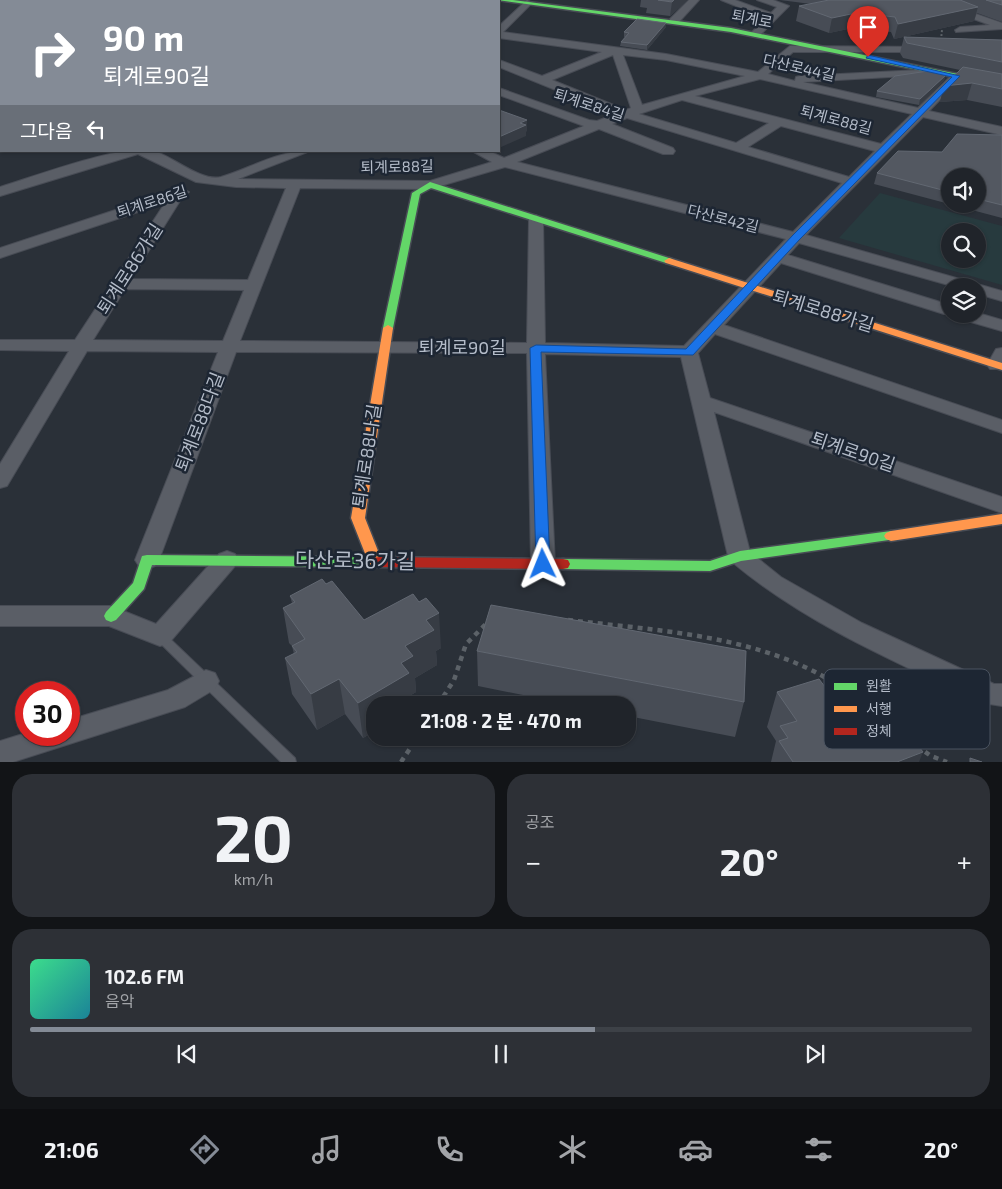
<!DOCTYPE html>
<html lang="ko">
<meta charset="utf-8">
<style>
body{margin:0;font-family:"Exo 2","Noto Sans KR",sans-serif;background:#2d3036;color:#f1f3f6;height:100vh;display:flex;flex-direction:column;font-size:19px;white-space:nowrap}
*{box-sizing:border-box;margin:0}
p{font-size:16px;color:#a2a4a8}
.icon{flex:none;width:28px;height:28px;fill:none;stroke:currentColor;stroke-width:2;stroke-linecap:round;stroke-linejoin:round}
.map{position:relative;height:762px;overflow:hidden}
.panel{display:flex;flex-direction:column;gap:12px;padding:12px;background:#121417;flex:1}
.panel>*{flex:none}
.top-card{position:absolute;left:0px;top:0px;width:500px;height:152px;box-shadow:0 1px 4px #0004,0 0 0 1px #3d4147;background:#848b96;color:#fff;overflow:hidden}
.fabs{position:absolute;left:941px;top:168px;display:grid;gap:10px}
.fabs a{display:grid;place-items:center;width:45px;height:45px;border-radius:50%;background:#20242a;box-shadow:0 1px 4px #0004,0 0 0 1px #3d4147;font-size:25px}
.speed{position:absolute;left:15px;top:681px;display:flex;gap:10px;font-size:25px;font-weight:700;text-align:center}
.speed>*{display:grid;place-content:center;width:65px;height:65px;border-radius:50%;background:#20242a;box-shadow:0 1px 4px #0004,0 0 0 1px #3d4147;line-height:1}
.speed .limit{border:8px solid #d22;background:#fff;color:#111}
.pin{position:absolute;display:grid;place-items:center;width:42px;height:42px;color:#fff;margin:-51px -21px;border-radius:50% 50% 50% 0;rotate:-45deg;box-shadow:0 0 5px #0007}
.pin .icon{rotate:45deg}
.me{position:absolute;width:55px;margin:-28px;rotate:358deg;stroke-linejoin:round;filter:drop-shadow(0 0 4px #0008)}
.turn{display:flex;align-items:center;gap:18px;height:105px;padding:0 20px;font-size:22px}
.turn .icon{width:65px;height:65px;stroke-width:2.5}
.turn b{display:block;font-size:35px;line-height:42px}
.then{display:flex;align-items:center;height:48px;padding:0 20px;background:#0003;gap:10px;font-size:19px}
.big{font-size:38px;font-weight:700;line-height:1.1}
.panel .card{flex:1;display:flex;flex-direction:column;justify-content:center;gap:8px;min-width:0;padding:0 18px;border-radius:20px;background:#2d3036}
.panel .dial{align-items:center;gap:0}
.dial b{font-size:65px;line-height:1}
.song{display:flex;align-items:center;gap:15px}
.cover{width:60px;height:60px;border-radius:8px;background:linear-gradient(135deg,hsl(150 70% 55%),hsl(190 70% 35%))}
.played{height:5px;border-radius:2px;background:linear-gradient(90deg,#848b96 60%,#3d4147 60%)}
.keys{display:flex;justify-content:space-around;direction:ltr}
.heat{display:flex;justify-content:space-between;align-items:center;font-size:28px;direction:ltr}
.panel .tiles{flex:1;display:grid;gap:12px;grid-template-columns:1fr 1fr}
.card:last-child{grid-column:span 2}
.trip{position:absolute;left:366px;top:696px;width:270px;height:50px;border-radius:20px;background:#20242a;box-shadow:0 1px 4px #0004,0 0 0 1px #3d4147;font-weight:700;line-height:50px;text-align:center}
.dock{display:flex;height:80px;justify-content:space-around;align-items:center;background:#0d0e11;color:#a2a4a8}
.dock .icon{width:35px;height:35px}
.dock .active{color:#848b96}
.dock b{font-size:22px;color:#f1f3f6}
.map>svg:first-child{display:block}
.green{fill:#273a3e;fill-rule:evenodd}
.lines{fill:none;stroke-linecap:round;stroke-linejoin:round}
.lane-casing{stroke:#484c55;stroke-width:2}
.street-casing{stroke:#484c55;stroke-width:2}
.fast-casing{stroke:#484c55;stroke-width:3}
.slow-casing{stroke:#484c55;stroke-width:3}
.jam-casing{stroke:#484c55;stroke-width:3}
.path-far1{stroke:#5c6268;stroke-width:2;stroke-dasharray:2 2;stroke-linecap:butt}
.path{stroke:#5c6268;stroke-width:4.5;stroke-dasharray:5 5;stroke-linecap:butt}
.lane{fill:#5a5e66;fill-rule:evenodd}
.street{fill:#5a5e66;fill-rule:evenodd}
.fast{fill:#63d668;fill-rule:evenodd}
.slow{fill:#ff974d;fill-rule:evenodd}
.jam{fill:#b3261e;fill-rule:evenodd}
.wall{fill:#474c55;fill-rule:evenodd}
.shaded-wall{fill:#373c44}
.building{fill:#535861;stroke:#626872}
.route{fill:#1a73e8;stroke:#114b97}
.labels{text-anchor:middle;stroke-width:5;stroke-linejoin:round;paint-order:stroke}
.far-street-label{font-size:15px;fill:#b4bcc9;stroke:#1d2633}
.street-label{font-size:18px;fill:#b4bcc9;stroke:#1d2633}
.near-street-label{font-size:21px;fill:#b4bcc9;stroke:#1d2633}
.key{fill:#1d2633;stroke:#4a5360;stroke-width:1}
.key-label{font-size:14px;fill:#b4bcc9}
</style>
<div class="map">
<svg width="1002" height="762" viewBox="0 0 1002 762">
<rect width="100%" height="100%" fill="#2a3038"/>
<path class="green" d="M880,193L1002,226V285L839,238ZM950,231H978V259H950Z"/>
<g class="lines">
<g class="lane-casing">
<polygon id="lane" points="160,631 164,633 295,758 296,762 281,762 156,639 154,636 156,633"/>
</g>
<g class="street-casing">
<g id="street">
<polygon points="85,0 100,0 101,1 86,1"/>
<rect x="368" y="0" width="10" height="1"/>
<path d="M527,0L532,3L503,32L666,54L758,72L790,46L930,47L931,49L926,52H793L768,74L795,81L796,77L800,76L920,70L926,73L924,75L803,82L918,108L953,74L957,73L963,76L961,78L929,111L1002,127V135L923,117L806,235L1002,291V301L978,294V286H952L799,243L788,255L950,305V314L978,313L1002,320V331L957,318L954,314H944L781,263L724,325L1002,420V433L715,334L698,353L710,398L1002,497V513L714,412L750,552L781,577L862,623L994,684H1002V706L983,703C896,662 806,624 732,562L728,556L681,357L545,354L555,564L551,570L543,573L535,570L531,564L527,353L236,352L159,560L155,566L147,569L139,566L135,560L218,352L87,351L7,486L0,488V464L69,351L0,350V340H75L165,203L0,258V248L182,188L189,192L183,196L131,279L248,280L286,188L236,187L196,182L138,154L0,196V187C34,177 122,143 154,151C172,156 201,182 221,177C252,168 275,151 310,151L238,179L430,181L492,162L472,151H489L504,158L584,126L499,95V88L589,120L597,121L615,114L499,67V60L542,76L602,52L499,38V26ZM613,55L631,108L626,110L552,80ZM623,55L666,60L745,76L642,105ZM760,79L912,114L881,144L695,96ZM682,100L769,123L736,143L639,114ZM627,118L842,183L793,232L517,162L599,129L663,154H673L675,151L673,148L612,124ZM781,126L875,151L849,177L748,147ZM505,167L786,239L684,346L545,343L543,219L536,215L529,219L527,343L240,341L300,188L430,189ZM125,289L244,290L223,341L93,340Z"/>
<polygon points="689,0 699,0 678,23 670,23 670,19"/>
<polygon points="721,0 735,0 771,13 777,7 757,0 773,0 789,6 759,36 755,37 750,34 766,18"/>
<polygon points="922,0 936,0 1002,23 1002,29 956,32 955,30 960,27 990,25"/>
<rect x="0" y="18" width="1" height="6"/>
<rect x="0" y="82" width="1" height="7"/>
<rect x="0" y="139" width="1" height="8"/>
<polygon points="1002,348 1002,369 990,369 987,365 996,349"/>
<polygon points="227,551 235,554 239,560 235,566 169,643 160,646 109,626 0,626 0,606 111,606 156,624 219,554"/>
<polygon points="206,670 215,673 219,681 215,689 185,707 13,762 0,762 0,741 26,733 26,735 69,735 69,720 168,690"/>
</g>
</g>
<g class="fast-casing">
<g id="fast">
<polygon points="497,0 513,0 731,28 1002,83 1002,87 731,32"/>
<polygon points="430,182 672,259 674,261 672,263 666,263 431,188 420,194 393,328 392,330 384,330 383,328 412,193"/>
<polygon points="891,531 896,533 898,536 896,539 741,561 710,571 563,569 558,568 556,564 558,560 563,559 710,561 740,551"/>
<polygon points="147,555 379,557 384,558 386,562 384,566 379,567 152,565 144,589 116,620 111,622 106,620 104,616 106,612 133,583 142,556"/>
</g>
</g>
<g class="slow-casing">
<g id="slow">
<polygon points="669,258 1002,363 1002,370 666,263 664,261"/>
<polygon points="388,325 393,328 365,518 382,561 380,565 375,566 370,565 368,561 351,518 383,328"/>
<polygon points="1002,514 1002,524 891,541 886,539 884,536 886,533 891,531"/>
</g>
</g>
<g class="jam-casing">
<polygon id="jam" points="379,557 563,559 568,560 570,564 568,568 563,569 379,567 374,566 372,562 374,558"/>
</g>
<polyline class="path-far1" points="941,40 942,30"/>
<g class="path">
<path d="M568,620C652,630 743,634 819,674C838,684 856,701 874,714"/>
<polyline points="438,705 454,680 466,644 488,622"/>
<polyline points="917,746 931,756 947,762"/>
<polyline points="401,762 417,738"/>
</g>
<use href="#lane" class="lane"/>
<use href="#street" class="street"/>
<use href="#fast" class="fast"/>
<use href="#slow" class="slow"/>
<use href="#jam" class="jam"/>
</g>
<g class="wall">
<polygon points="641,0 688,0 670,16 646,13 647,8 640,7"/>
<polygon points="780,0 1002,0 1002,22 977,13 974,21 894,39 891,32 856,28 856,30 848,29 829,33 796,21 799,6 811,4"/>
<polygon points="666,27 647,50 620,46 621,42 625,37 624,37 624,32"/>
<polygon points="904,37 1002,40 1002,107 967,100 940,102 944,86 960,70 903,58 900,53"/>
<polygon points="946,75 944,80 919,105 876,97 877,91"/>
<path d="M1002,135V218L874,184L877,173L942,152ZM950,176H978V204H950Z"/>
<polygon points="326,584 364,620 441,648 436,651 437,665 415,678 416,692 411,695 412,705 375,705 375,731 363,738 345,714 317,730 292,694 285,658 294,654 292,646 289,643 283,608 292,603 290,596"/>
<polygon points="477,651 744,702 735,737 628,716 628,705 573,705 478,686"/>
<polygon points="777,692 850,720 919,762 771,762 776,741 767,727"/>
</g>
<g class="shaded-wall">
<polygon points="674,0 688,0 670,16 672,2"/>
<polygon points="978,7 974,21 894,39 898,24"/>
<polygon points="851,14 848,29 829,33 832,18"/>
<polygon points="666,23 666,27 647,50 647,45"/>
<polygon points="946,75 944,80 919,105 920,99"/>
<polygon points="972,83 967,100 940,102 944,86"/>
<polygon points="527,120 527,131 526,132 526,136 499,148 499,137 520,123"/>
<polygon points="439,613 441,648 436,651 437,665 415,678 416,692 411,695 412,705 375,705 375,731 363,738 358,703 426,620"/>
<polygon points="339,679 345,714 317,730 311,694"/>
<polygon points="923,752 919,762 897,762"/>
</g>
<g class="building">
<polygon points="658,0 674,0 672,2"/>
<polygon points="829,0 960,0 978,7 898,24 895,17 859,13 859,15 851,14 832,18 799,6"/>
<polygon points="986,0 1002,0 1002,5"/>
<polygon points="637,19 666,23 647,45 621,42 629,33 624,32"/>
<polygon points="904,37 1002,40 1002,62 907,43"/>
<polygon points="963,67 1002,74 1002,89 972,83 944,86"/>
<polygon points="928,71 946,75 920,99 877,91 895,76"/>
<polygon points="499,110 527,120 520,123 526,125 499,137"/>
<polygon points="957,134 1002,135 1002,205 978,199 978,176 950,176 950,192 877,173 898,151 942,152"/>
<polygon points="322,579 326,584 332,581 364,620 413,594 419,602 426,598 439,613 426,620 434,630 405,646 413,656 401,663 409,673 358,703 339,679 311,694 285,658 297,652 292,646 305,639 283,608 295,602 290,596"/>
<polygon points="491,605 746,651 744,702 477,651"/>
<polygon points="819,679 850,720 888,707 923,752 897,762 793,762 779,741 788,738 780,726 797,721 777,692"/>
<polygon points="970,758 982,762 970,762"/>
</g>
<polygon class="route" points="868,55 960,76 800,239 693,355 541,352 550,564 543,569 538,568 536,564 530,348 536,345 686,349 793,235 952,77 866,58"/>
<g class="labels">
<g class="far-street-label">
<text transform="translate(752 19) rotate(11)" y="5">퇴계로</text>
<text transform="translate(799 68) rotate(13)" y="5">다산로44길</text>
<text transform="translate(589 105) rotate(18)" y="5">퇴계로84길</text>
<text transform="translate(836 120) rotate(15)" y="5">퇴계로88길</text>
<text transform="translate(397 167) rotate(-1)" y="5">퇴계로88길</text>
<text transform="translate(152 202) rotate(-18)" y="5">퇴계로86길</text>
<text transform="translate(723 219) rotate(14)" y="5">다산로42길</text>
</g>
<g class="street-label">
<text transform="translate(130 269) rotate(-57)" y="6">퇴계로86가길</text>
<text transform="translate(823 311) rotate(17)" y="6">퇴계로88가길</text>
<text x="462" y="354">퇴계로90길</text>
<text transform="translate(200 422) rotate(-69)" y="6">퇴계로88다길</text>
<text transform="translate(853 452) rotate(19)" y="6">퇴계로90길</text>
<text transform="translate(367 456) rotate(-81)" y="6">퇴계로88나길</text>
</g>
<g class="near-street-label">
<text transform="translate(355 561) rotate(1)" y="7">다산로36가길</text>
</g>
</g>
<rect x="824" y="669" width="166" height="80" rx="8" class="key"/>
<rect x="834" y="683" width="23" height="7" fill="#63d668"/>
<rect x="834" y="706" width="23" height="6" fill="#ff974d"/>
<rect x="834" y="728" width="23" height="7" fill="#b3261e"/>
<g class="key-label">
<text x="866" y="691">원활</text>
<text x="866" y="714">서행</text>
<text x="866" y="736">정체</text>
</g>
</svg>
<div class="fabs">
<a><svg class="icon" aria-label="sound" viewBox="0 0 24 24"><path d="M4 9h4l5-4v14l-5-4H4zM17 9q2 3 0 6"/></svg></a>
<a><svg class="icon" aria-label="search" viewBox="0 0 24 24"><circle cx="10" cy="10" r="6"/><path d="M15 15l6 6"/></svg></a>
<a><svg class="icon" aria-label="layers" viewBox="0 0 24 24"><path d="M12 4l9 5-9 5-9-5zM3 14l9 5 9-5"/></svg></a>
</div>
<div class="speed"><div class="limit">30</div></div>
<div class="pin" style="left:868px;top:57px;background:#d93025"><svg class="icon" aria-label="arrive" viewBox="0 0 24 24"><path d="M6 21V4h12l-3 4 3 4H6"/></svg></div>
<svg class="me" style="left:543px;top:564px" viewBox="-20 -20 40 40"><path d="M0-17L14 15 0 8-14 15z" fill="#1a73e8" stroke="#fff" stroke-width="4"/></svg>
<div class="trip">21:08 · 2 분 · 470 m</div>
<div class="top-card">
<div class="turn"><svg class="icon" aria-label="right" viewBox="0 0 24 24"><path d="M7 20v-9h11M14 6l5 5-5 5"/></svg><div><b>90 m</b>퇴계로90길</div></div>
<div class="then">그다음<svg class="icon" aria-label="left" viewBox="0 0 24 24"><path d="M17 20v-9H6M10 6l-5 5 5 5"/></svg></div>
</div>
</div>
<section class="panel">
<div class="tiles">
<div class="card dial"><b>20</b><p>km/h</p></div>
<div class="card"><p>공조</p>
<div class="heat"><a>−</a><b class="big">20°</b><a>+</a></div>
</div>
<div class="card">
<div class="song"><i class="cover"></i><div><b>102.6 FM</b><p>음악</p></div></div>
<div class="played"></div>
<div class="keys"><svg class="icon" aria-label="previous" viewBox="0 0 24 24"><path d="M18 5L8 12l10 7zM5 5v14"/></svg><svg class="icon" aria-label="pause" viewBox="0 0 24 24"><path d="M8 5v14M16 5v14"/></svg><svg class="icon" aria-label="next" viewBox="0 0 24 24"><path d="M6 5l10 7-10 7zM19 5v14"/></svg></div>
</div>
</div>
</section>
<nav class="dock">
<b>21:06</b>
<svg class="icon active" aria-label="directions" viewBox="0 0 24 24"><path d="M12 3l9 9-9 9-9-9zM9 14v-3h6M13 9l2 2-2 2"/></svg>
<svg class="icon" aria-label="music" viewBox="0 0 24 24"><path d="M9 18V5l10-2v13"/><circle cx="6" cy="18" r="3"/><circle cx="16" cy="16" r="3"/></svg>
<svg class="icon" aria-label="phone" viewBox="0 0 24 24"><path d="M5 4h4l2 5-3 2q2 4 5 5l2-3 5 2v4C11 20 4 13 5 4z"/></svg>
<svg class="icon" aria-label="climate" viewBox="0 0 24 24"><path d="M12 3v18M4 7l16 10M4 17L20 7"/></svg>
<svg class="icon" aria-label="car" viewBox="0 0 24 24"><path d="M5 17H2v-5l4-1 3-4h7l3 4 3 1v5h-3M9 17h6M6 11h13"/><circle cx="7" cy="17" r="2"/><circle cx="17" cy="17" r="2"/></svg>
<svg class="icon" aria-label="filters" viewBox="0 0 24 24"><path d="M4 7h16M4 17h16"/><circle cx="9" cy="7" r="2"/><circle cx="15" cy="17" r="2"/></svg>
<b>20°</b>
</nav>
